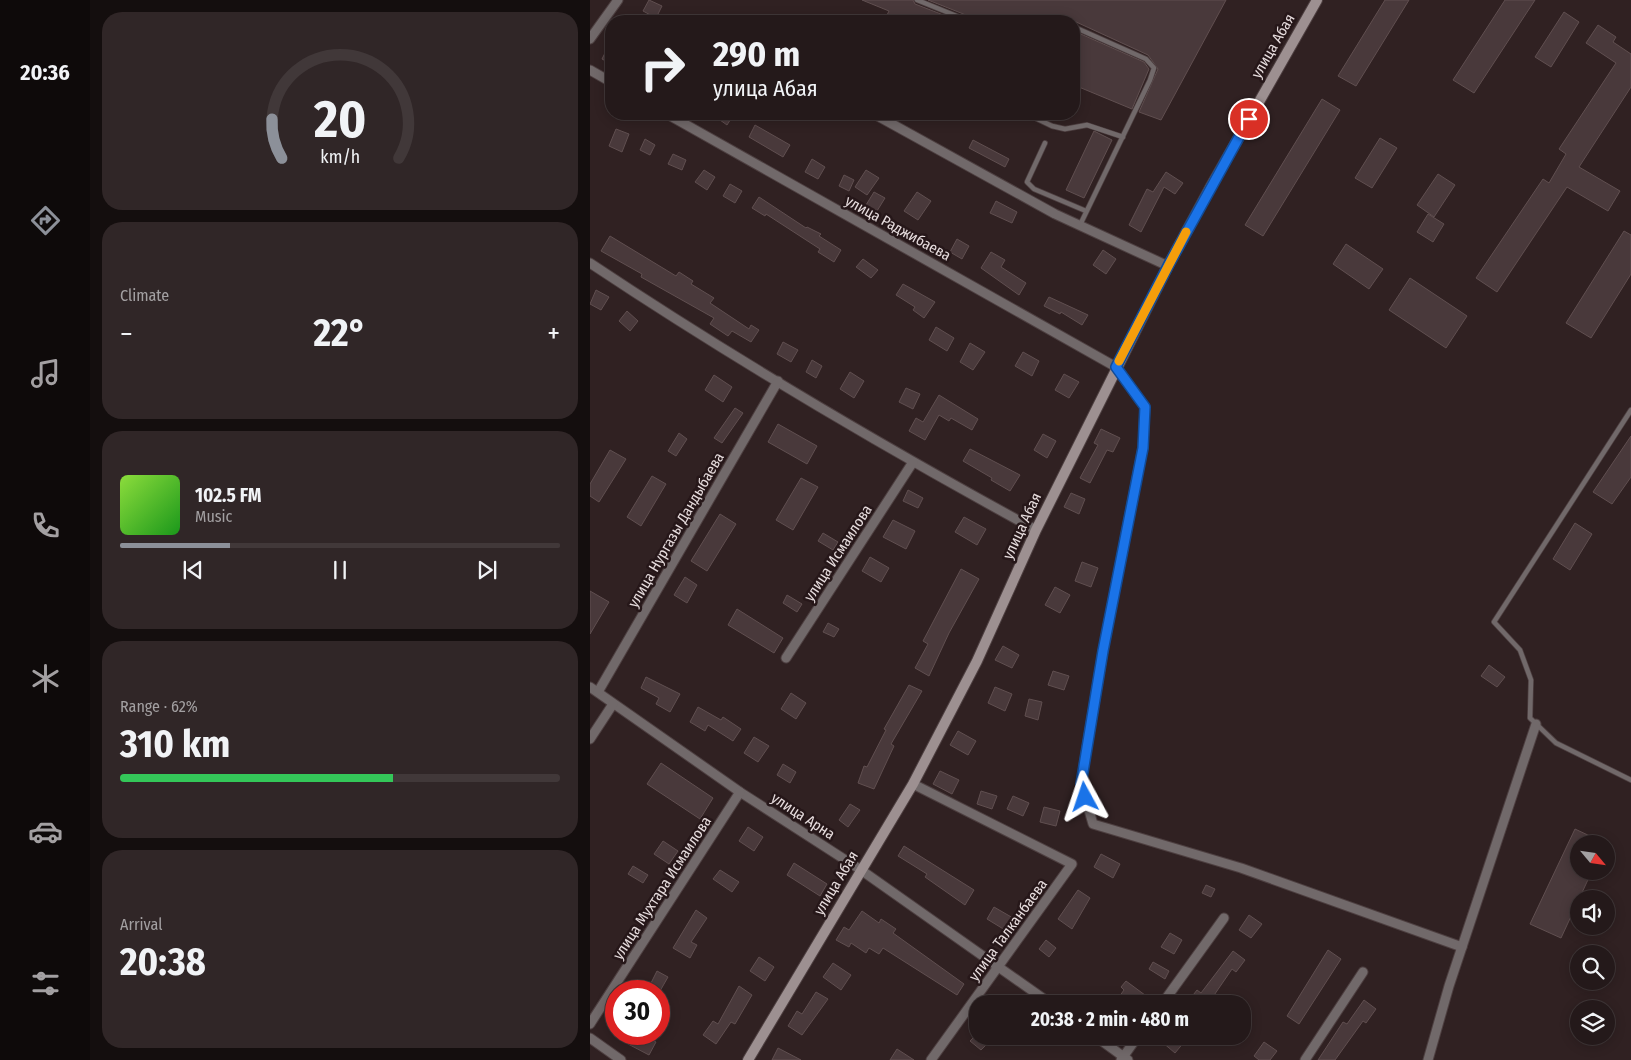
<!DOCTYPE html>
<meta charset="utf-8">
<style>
body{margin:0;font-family:"Fira Sans Condensed",sans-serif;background:#302627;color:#f1f3f6;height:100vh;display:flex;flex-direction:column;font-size:19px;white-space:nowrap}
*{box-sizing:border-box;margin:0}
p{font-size:16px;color:#a3a0a2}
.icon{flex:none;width:28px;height:28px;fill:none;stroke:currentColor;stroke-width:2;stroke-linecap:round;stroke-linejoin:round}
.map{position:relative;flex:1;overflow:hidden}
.details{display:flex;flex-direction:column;gap:12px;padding:12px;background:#140e0e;width:500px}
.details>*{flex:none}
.banner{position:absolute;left:15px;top:15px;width:475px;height:105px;border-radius:20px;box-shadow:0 2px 12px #0003,0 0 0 1px #413839;background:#24191a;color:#f1f3f6;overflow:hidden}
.needle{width:32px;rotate:119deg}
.tools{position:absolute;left:980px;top:835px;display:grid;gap:10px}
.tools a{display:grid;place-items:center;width:45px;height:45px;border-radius:50%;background:#24191a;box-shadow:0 2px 12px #0003,0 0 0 1px #413839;font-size:25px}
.speed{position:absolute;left:15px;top:980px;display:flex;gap:10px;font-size:25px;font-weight:700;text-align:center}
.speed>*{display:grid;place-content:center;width:65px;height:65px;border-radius:50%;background:#24191a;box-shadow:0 2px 12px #0003,0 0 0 1px #413839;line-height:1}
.speed .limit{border:8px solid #d22;background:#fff;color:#111}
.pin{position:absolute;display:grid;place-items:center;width:42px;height:42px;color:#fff;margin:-21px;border:2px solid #fff;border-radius:50%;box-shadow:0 1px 5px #0007}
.me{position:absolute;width:55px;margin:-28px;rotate:355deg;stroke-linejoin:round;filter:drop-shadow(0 0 4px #0008)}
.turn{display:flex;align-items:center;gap:18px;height:105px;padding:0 25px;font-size:22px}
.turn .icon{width:65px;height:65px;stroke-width:2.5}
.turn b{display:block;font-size:35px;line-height:42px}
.big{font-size:38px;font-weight:700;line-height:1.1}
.details .card{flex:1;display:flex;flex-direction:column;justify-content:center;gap:8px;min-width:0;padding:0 18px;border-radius:20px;background:#302627}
.details .dial{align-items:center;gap:0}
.dial svg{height:130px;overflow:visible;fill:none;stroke:#413839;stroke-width:7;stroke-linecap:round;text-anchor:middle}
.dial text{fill:#f1f3f6;stroke:none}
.song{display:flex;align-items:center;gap:15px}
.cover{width:60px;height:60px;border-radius:8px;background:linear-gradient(135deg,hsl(90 70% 55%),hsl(120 70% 35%))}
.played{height:5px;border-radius:2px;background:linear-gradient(90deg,#8c9099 25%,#413839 25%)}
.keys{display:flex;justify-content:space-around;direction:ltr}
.heat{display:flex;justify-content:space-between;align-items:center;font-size:28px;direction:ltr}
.charge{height:8px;border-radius:4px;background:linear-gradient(90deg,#34c759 62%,#413839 0)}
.trip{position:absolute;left:379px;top:995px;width:282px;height:50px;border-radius:20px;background:#24191a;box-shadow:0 2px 12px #0003,0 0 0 1px #413839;font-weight:700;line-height:50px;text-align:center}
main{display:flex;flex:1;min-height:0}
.menu{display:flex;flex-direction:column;width:90px;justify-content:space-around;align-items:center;background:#0e0a0a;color:#a3a0a2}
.menu .icon{width:35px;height:35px}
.menu .active{color:#8c9099}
.menu b{font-size:22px;color:#f1f3f6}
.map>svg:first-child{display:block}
.building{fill:#49393b;stroke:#604f50}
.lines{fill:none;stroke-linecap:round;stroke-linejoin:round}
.lane-casing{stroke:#4d3f40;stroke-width:6}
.street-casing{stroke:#4d3f40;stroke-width:11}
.secondary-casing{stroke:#4d3f40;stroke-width:12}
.lane{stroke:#71696a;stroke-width:4.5}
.street{stroke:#71696a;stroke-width:9}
.secondary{stroke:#9d9091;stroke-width:10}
.route-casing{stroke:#114b97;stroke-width:12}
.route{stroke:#1a73e8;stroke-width:9}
.slow{stroke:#f59e0b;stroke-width:9}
.labels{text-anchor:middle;stroke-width:5;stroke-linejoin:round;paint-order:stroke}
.street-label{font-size:15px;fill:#e7ddde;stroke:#261719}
</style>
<main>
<nav class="menu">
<b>20:36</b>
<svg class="icon active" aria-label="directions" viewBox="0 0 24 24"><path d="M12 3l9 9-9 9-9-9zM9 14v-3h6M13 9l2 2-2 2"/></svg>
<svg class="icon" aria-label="music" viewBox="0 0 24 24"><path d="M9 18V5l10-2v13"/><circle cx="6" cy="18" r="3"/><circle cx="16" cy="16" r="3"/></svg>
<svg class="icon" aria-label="phone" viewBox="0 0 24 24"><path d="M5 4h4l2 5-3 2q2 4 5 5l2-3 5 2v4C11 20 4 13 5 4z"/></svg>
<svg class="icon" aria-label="climate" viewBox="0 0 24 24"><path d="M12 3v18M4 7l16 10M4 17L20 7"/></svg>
<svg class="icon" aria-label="car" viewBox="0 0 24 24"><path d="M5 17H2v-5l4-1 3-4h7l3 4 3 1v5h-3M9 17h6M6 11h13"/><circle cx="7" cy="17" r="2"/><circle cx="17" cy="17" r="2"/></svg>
<svg class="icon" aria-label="filters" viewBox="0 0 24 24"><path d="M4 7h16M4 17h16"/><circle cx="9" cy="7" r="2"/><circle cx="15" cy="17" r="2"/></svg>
</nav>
<section class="details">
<div class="card dial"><svg viewBox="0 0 100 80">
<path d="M14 69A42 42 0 1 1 86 69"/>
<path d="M14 69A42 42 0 0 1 8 45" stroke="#8c9099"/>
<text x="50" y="56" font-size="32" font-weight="700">20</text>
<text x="50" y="72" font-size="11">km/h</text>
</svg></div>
<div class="card"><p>Climate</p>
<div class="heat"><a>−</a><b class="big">22°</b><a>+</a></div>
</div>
<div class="card">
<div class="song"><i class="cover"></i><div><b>102.5 FM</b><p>Music</p></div></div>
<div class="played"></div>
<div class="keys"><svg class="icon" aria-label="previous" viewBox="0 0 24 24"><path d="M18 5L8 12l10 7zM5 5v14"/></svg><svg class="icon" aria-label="pause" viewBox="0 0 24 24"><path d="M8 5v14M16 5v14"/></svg><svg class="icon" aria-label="next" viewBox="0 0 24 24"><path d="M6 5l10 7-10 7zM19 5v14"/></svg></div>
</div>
<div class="card"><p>Range · 62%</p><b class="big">310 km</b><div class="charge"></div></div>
<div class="card"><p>Arrival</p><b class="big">20:38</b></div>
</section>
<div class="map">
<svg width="1041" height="1060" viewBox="0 0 1041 1060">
<rect width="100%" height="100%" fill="#302122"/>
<g class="building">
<polygon points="59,0 72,6 66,18 53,11"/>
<polygon points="272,0 323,0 325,4 369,21 294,21 299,11"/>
<polygon points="338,0 636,0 571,120 549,112 568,69 558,55 484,21 472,21 468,17 458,17 456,21 383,21 381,17"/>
<polygon points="795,0 819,0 766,86 748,76"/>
<polygon points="915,0 945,0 884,93 863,80"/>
<polygon points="974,12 989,22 961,67 945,57"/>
<polygon points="1008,25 1026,37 1023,42 1041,54 1041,87 989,167 1030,191 1018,211 977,187 907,292 886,278 953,179 959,183 976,154 969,149 1026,63 996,43"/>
<polygon points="484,31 554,62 559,69 542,109 484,85"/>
<polygon points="21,41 21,64 12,59"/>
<polygon points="732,99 750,110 673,236 655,225"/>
<polygon points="134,114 144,114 137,125 130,120"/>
<polygon points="165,125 200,145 193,157 159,137"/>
<polygon points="26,129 39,134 32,152 19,146"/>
<polygon points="504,131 522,140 494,198 476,190"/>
<polygon points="790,138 807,148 782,188 765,178"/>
<polygon points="55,139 65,145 60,155 50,150"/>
<polygon points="383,140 419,159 415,167 379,148"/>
<polygon points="83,154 96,160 92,170 78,164"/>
<polygon points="222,159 235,167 228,179 215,172"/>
<polygon points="114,170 125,177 117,190 105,182"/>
<polygon points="276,170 289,178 277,195 265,187"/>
<polygon points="576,172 593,183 585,194 574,187 551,232 539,225 557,189 563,192"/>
<polygon points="848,174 865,185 844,217 827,205"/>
<polygon points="254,175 264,180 259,191 249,186"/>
<polygon points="140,184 152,191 145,203 133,196"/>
<polygon points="284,192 295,198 287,211 276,205"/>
<polygon points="327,192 341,201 328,220 314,211"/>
<polygon points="169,197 216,228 217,227 231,234 229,236 251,250 244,262 228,252 230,249 176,214 175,216 162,208"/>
<polygon points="406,201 427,212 422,223 400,213"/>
<polygon points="838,214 854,224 843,242 827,232"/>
<polygon points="1034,231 1041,235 1041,274 1001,338 976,323"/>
<polygon points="20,236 86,276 89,272 103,281 101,284 124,298 120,303 159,329 161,325 169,330 161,342 142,331 138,336 120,324 124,318 51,277 52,274 11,251"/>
<polygon points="367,239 379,246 372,259 360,252"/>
<polygon points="756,244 793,269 779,289 743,264"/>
<polygon points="513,250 526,259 516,274 503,265"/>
<polygon points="401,252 415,260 411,267 436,283 429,295 391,268"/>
<polygon points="273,259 288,270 281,278 266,267"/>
<polygon points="820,278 877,316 856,348 799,310"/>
<polygon points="313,284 345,302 334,318 323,310 325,307 306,295"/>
<polygon points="6,290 19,297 11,310 0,304"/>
<polygon points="459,297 498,315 492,325 471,312 470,314 454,306"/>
<polygon points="37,311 48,321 40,331 29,321"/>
<polygon points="346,327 364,338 357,351 339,340"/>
<polygon points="193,342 208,350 201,362 187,354"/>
<polygon points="380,343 395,352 383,370 370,362"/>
<polygon points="433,352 449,361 442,376 425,366"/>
<polygon points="222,360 232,366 226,378 216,372"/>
<polygon points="260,372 274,381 264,398 250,389"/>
<polygon points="474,374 489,382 479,398 465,390"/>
<polygon points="124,375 142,387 133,402 115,390"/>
<polygon points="316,388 330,394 323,409 309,402"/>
<polygon points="349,395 388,419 382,430 361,418 359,421 349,415 335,440 319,431 326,418 333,422"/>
<polygon points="145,408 153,413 132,443 124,438"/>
<polygon points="188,424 227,446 217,464 178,442"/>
<polygon points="511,429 530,438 523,452 517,450 500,483 490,478 508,445 504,443"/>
<polygon points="89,433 97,439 86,456 78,451"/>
<polygon points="453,434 466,441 457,458 444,450"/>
<polygon points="1041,436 1041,477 1022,504 1003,492"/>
<polygon points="380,449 430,475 420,491 401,480 402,478 373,461"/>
<polygon points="20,450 36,459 9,502 0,496 0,484"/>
<polygon points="62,476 76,484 51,526 37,517"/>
<polygon points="211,478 228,487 203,530 186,520"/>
<polygon points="318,490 333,498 328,508 313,501"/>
<polygon points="481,493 495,499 489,514 474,507"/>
<polygon points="130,514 146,524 117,571 101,561"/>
<polygon points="374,517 396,529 387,545 365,532"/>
<polygon points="303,520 325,531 316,549 293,537"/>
<polygon points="985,523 1002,534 980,570 963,559"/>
<polygon points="233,533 248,542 243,550 228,541"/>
<polygon points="280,557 299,568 291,582 272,571"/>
<polygon points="492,562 508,568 501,587 485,581"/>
<polygon points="371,569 389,579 359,633 339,676 325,668 338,644 333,641"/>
<polygon points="95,577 107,585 97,603 84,595"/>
<polygon points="465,587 480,595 470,613 455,605"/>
<polygon points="0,591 19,602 0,634"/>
<polygon points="197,595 212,604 207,612 193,603"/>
<polygon points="147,609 193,638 184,653 138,625"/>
<polygon points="238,623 249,629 244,637 233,632"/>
<polygon points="413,646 429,655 422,668 405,660"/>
<polygon points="899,665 915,677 907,687 891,676"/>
<polygon points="463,671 479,676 474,690 458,685"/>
<polygon points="56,677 90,694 80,712 66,704 69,698 51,688"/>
<polygon points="319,685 332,691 301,744 304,746 284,789 268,783 274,766 277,767 296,730 294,729"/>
<polygon points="405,687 422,694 415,711 398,703"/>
<polygon points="201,693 216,703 206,719 191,709"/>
<polygon points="439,699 452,702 448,720 435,716"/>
<polygon points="108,707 131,720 133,717 151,729 143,741 118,725 115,731 100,722"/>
<polygon points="368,731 386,741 378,755 360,745"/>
<polygon points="164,737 179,746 168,762 154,753"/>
<polygon points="71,763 123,798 110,819 57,784"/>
<polygon points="193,764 206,772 200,783 187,775"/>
<polygon points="350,771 369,780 362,794 343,784"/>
<polygon points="391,791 407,796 402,809 387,804"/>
<polygon points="423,796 439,803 433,816 417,809"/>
<polygon points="260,804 270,810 258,827 249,820"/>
<polygon points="454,807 470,811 466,826 450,822"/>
<polygon points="158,827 173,837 164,851 149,841"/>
<polygon points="985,829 1017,844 989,844 989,871 1002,871 971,938 940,924"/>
<polygon points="73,841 88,851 79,864 64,854"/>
<polygon points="314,846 384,890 375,905 335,877 337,874 308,856"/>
<polygon points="511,854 530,864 523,878 504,867"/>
<polygon points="204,863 237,884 230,896 197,875"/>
<polygon points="43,866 58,875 53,883 38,874"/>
<polygon points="130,870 149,882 142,892 123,879"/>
<polygon points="616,885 625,889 621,897 612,893"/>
<polygon points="488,890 500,898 482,929 468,919"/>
<polygon points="404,907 423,918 415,930 397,919"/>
<polygon points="106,910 117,918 101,942 107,945 100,958 83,948"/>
<polygon points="272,911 289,923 291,919 306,929 303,933 374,984 367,995 293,948 289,954 279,948 276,953 261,943 259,947 246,940 254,927 259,930"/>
<polygon points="659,915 672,924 661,938 649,930"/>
<polygon points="580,933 592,940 584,954 571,947"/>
<polygon points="456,940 466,948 459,957 449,949"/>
<polygon points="738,950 751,959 709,1024 697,1016"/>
<polygon points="643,951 655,960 646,972 642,969 618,1004 596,1004 607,990 611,993"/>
<polygon points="169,957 184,967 175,981 160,971"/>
<polygon points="563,962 579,971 575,979 559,969"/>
<polygon points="243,963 261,975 251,990 233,977"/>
<polygon points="67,971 78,977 70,991 61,991 64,985 61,983"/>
<polygon points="536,981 559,998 554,1004 524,1004 534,990 531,987"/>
<polygon points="149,986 162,995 145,1024 141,1022 126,1044 113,1035 123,1021 128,1024"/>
<polygon points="226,992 238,999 212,1035 198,1026 207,1011 212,1014"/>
<polygon points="774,1000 786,1009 776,1023 773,1021 745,1060 728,1060 753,1022 757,1024"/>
<polygon points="44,1034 50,1034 66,1042 59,1055 38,1044"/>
<polygon points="385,1036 394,1036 400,1041 391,1050 380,1041"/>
<polygon points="576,1036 589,1036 595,1041 585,1053 572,1042"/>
<polygon points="674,1042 687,1051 680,1060 669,1060 664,1056"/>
<polygon points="188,1048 211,1060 182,1060"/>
<polygon points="307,1049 324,1060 300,1060"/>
</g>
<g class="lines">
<g class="lane-casing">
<g id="lane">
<polyline points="327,0 379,21"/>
<polyline points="460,21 468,21"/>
<polyline points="484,27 556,59 564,68 560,80 490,225"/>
<polyline points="437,114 462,126 475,129 497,125 533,137"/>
<polyline points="455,143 437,182 444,189 496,211"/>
<polyline points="1041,410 904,622 930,650 941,680 940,718 966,743 1041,780"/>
</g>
</g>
<g class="street-casing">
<g id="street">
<polyline points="0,39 28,0"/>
<polyline points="0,70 21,82"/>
<polyline points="77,114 526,367 555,407 553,447 513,651 491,783 503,824 651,868 872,947"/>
<polyline points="284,114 465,214 578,266"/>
<path d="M0,263C144,359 294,447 446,530"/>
<polyline points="196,658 323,462"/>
<polyline points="0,687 150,792 271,870 461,1004"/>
<polyline points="8,692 188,381"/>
<polyline points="0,739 23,704"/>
<polyline points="323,784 482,864 341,1060"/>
<polyline points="572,1004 634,918"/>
<polyline points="0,1024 150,792"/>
<polyline points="505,1036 538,1060"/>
<polyline points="0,1038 31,1060"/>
<polyline points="531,1060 548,1036"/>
<polyline points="715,1060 773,972"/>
<polyline points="838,1060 859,986 946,724"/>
</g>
</g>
<g class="secondary-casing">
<polyline id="secondary" points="158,1060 323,784 387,661 446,530 578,266 620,188 727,0"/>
</g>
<use href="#lane" class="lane"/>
<use href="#street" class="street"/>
<use href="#secondary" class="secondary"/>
</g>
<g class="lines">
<g class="route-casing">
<polyline id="route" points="495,797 491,784 513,651 553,448 555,407 526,367 578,266 659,119"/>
</g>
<use href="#route" class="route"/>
<polyline class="slow" points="529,361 596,232"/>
</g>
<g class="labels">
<g class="street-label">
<text transform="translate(683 46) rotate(-60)" y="5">улица Абая</text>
<text transform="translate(308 228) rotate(29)" y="5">улица Раджибаева</text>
<text transform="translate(432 526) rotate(-65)" y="5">улица Абая</text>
<text transform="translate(86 530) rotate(-60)" y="5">улица Нургазы Дандыбаева</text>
<text transform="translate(248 553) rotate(-57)" y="5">улица Исмаилова</text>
<text transform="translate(213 816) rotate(33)" y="5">улица Арна</text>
<text transform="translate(246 883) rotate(-59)" y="5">улица Абая</text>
<text transform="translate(72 888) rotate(-57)" y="5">улица Мухтара Исмаилова</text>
<text transform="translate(418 930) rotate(-54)" y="5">улица Талканбаева</text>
</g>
</g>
</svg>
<div class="tools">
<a><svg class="needle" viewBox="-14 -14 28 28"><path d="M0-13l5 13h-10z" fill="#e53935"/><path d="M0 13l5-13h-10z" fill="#a3a0a2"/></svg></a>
<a><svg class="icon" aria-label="sound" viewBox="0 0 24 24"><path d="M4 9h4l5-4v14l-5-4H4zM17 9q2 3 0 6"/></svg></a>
<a><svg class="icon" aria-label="search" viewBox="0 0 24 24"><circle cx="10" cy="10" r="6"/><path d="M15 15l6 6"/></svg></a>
<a><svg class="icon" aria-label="layers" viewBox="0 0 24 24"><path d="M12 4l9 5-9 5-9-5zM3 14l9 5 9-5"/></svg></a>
</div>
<div class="speed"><div class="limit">30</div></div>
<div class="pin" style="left:659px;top:119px;background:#d93025"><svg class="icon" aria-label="arrive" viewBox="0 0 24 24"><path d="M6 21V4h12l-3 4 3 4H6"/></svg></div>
<svg class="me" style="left:495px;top:797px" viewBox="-20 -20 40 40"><path d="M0-17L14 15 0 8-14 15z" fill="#1a73e8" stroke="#fff" stroke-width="4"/></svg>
<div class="trip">20:38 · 2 min · 480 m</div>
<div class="banner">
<div class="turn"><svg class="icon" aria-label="right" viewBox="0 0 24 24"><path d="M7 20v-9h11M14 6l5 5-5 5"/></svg><div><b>290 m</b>улица Абая</div></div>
</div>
</div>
</main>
